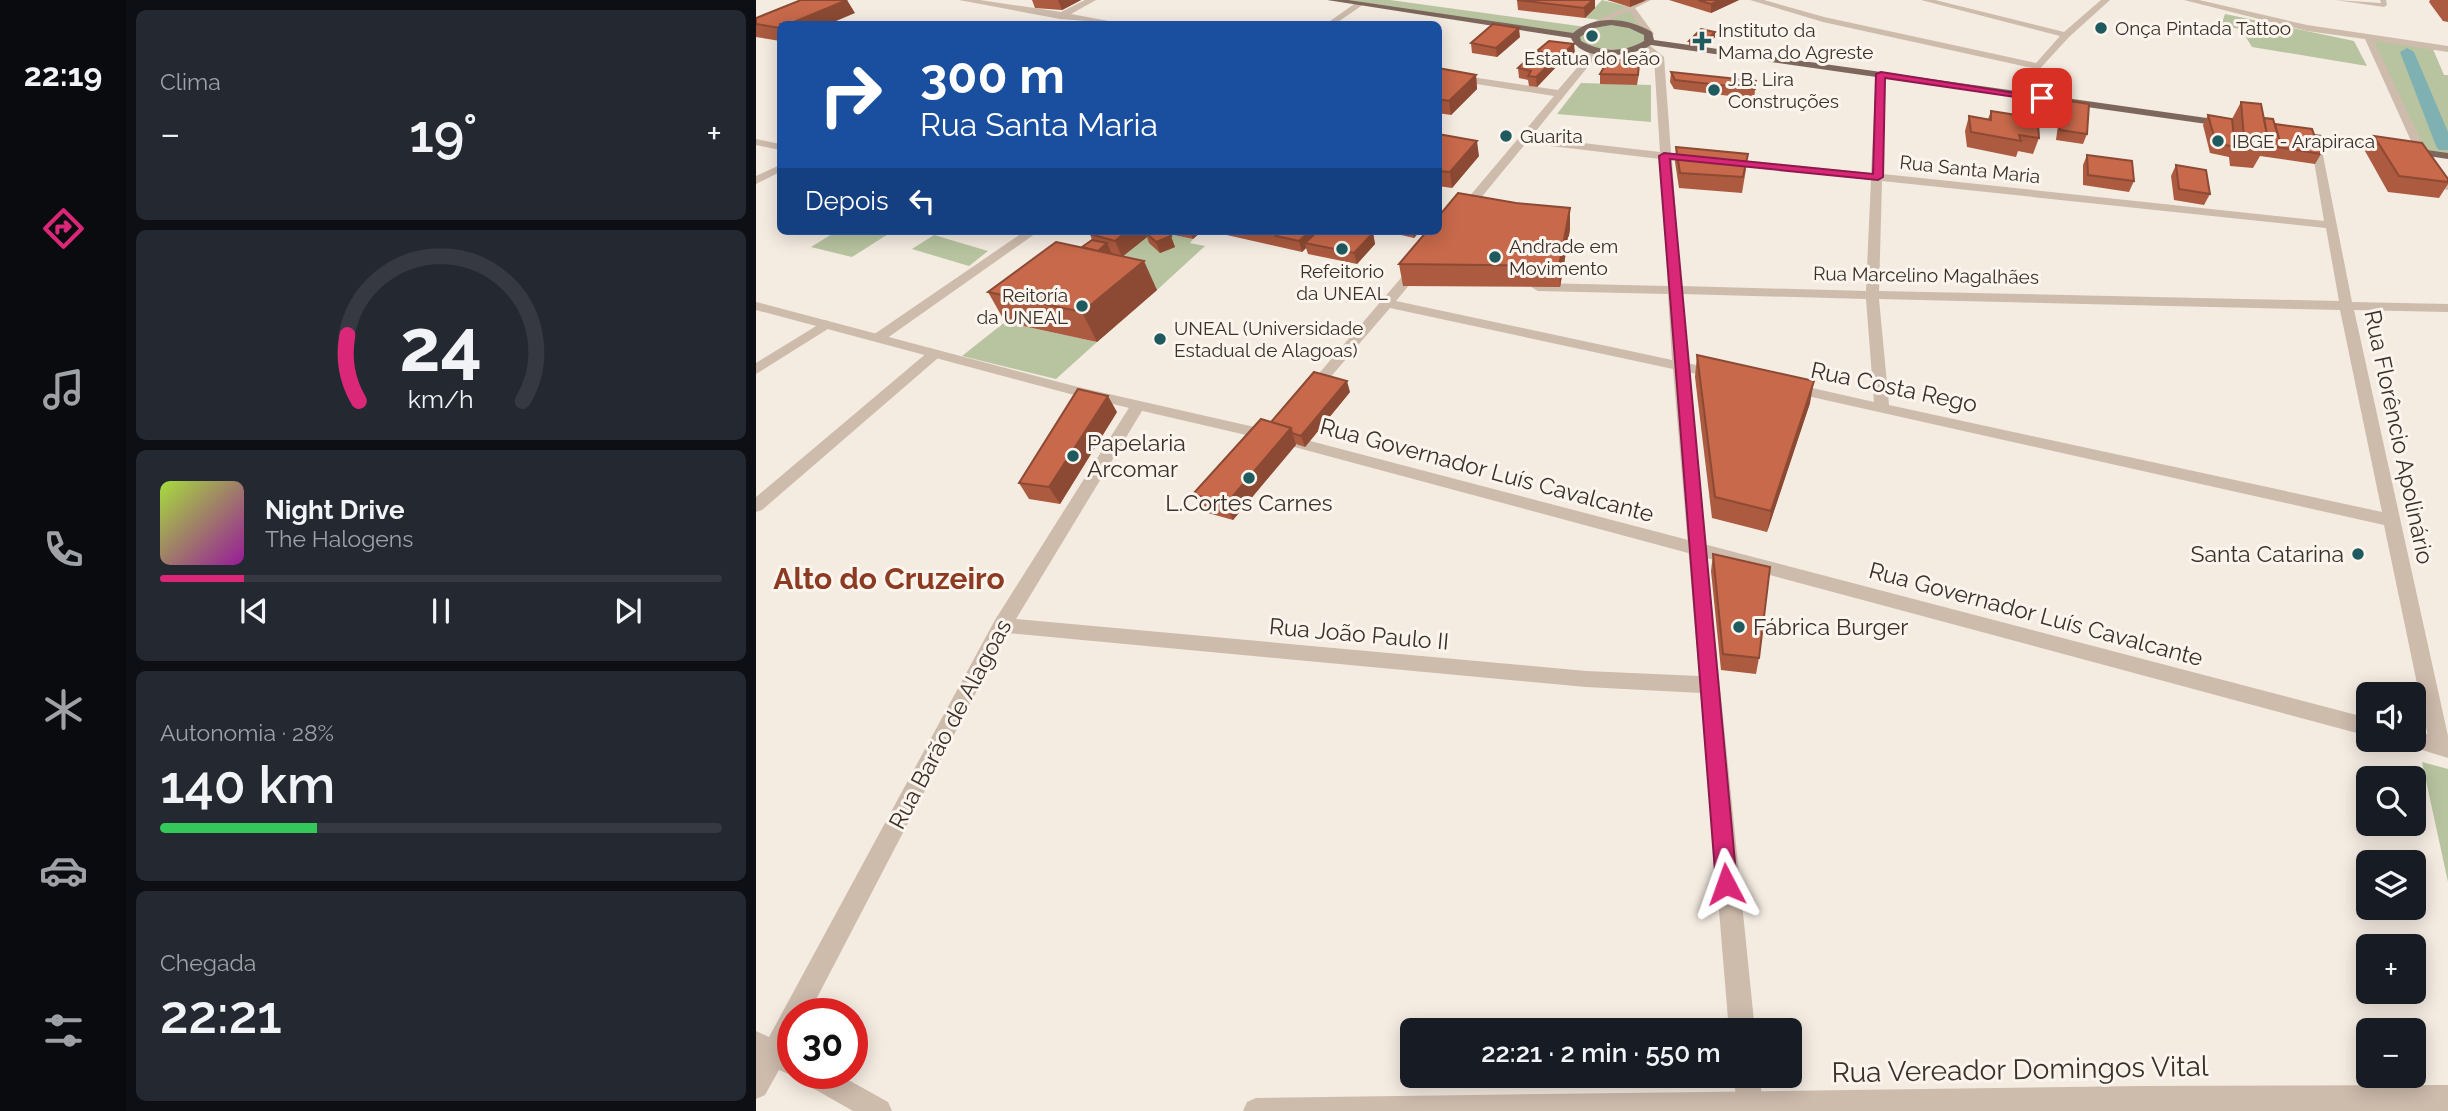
<!DOCTYPE html>
<html lang="pt">
<meta charset="utf-8">
<style>
body{margin:0;font-family:Raleway,sans-serif;background:#242831;color:#f1f3f6;height:100vh;display:flex;flex-direction:column;font-size:26px;white-space:nowrap}
*{box-sizing:border-box;margin:0}
p{font-size:23px;color:#9ea1a6}
.icon{flex:none;width:38px;height:38px;fill:none;stroke:currentColor;stroke-width:2;stroke-linecap:round;stroke-linejoin:round}
.map{position:relative;flex:1;overflow:hidden}
.side{display:flex;flex-direction:column;gap:10px;padding:10px;background:#0d0f14;width:630px}
.side>*{flex:none}
.guide{position:absolute;left:21px;top:21px;width:665px;height:214px;border-radius:10px;box-shadow:0 4px 18px #0003;background:#1a4fa0;color:#fff;overflow:hidden}
.tools{position:absolute;left:1600px;top:682px;display:grid;gap:14px}
.tools a{display:grid;place-items:center;width:70px;height:70px;border-radius:10px;background:#171b24;box-shadow:0 4px 18px #0003;font-size:35px}
.speed{position:absolute;left:21px;top:998px;display:flex;gap:14px;font-size:35px;font-weight:700;text-align:center}
.speed>*{display:grid;place-content:center;width:91px;height:91px;border-radius:50%;background:#171b24;box-shadow:0 4px 18px #0003;line-height:1}
.speed .limit{border:10px solid #d22;background:#fff;color:#111}
.pin{position:absolute;display:grid;place-items:center;width:60px;height:60px;color:#fff;margin:-30px;border-radius:14px;box-shadow:0 4px 10px #0006}
.me{position:absolute;width:77px;margin:-38px;rotate:356deg;stroke-linejoin:round;filter:drop-shadow(0 0 5px #0008)}
.turn{display:flex;align-items:center;gap:24px;height:147px;padding:0 28px;font-size:32px}
.turn .icon{width:91px;height:91px;stroke-width:2.5}
.turn b{display:block;font-size:49px;line-height:60px}
.then{display:flex;align-items:center;height:66px;padding:0 28px;background:#0003;gap:14px;font-size:26px}
.big{font-size:52px;font-weight:600;line-height:1.1}
.side .tile{flex:1;display:flex;flex-direction:column;justify-content:center;gap:10px;min-width:0;padding:0 24px;border-radius:10px;background:#242831}
.side .dial{align-items:center;gap:0}
.dial svg{height:182px;overflow:visible;fill:none;stroke:#363941;stroke-width:7;stroke-linecap:round;text-anchor:middle}
.dial text{fill:#f1f3f6;stroke:none}
.song{display:flex;align-items:center;gap:21px}
.cover{width:84px;height:84px;border-radius:10px;background:linear-gradient(135deg,hsl(80 70% 55%),hsl(300 70% 35%))}
.played{height:7px;border-radius:4px;background:linear-gradient(90deg,#db2777 15%,#363941 15%)}
.keys{display:flex;justify-content:space-around;direction:ltr}
.heat{display:flex;justify-content:space-between;align-items:center;font-size:38px;direction:ltr}
.charge{height:10px;border-radius:5px;background:linear-gradient(90deg,#34c759 28%,#363941 0)}
.trip{position:absolute;left:644px;top:1018px;width:402px;height:70px;border-radius:10px;background:#171b24;box-shadow:0 4px 18px #0003;font-weight:600;line-height:70px;text-align:center}
main{display:flex;flex:1;min-height:0}
.dock{display:flex;flex-direction:column;width:126px;justify-content:space-around;align-items:center;background:#090b0e;color:#9ea1a6}
.dock .icon{width:49px;height:49px}
.dock .active{color:#db2777}
.dock b{font-size:32px;color:#f1f3f6}
.map>svg:first-child{display:block}
.green{fill:#b8c4a0}
.lines{fill:none;stroke-linecap:round;stroke-linejoin:round}
.canal{fill:#7fb0b2;fill-rule:evenodd}
.service{fill:#cdbbac;fill-rule:evenodd}
.minor{fill:#cdbbac;fill-rule:evenodd}
.tertiary{fill:#cdbbac;fill-rule:evenodd}
.primary{fill:#7d675c;fill-rule:evenodd}
.wall{fill:#ac5a40}
.shaded-wall{fill:#8c4a34}
.building{fill:#c8694b;stroke:#8c4a34;stroke-width:2}
.route{fill:#db2777;stroke:#8e194d;stroke-width:2}
.poi-dot{fill:#1f5a5e;stroke:#fbf5ee;stroke-width:2.5}
.labels{text-anchor:middle;stroke-width:6;stroke-linejoin:round;paint-order:stroke}
.far-poi-label{font-size:19px;fill:#3b302b;stroke:#fbf5ee;text-anchor:start}
.far-street-label{font-size:19px;fill:#3b302b;stroke:#fbf5ee}
.street-label{font-size:23px;fill:#3b302b;stroke:#fbf5ee}
.poi-label{font-size:23px;fill:#3b302b;stroke:#fbf5ee;text-anchor:start}
.near-street-label{font-size:28px;fill:#3b302b;stroke:#fbf5ee}
.district-label{font-size:30px;font-weight:bold;fill:#8c3b22;stroke:#fbf5ee}
</style>
<main>
<nav class="dock">
<b>22:19</b>
<svg class="icon active" aria-label="directions" viewBox="0 0 24 24"><path d="M12 3l9 9-9 9-9-9zM9 14v-3h6M13 9l2 2-2 2"/></svg>
<svg class="icon" aria-label="music" viewBox="0 0 24 24"><path d="M9 18V5l10-2v13"/><circle cx="6" cy="18" r="3"/><circle cx="16" cy="16" r="3"/></svg>
<svg class="icon" aria-label="phone" viewBox="0 0 24 24"><path d="M5 4h4l2 5-3 2q2 4 5 5l2-3 5 2v4C11 20 4 13 5 4z"/></svg>
<svg class="icon" aria-label="climate" viewBox="0 0 24 24"><path d="M12 3v18M4 7l16 10M4 17L20 7"/></svg>
<svg class="icon" aria-label="car" viewBox="0 0 24 24"><path d="M5 17H2v-5l4-1 3-4h7l3 4 3 1v5h-3M9 17h6M6 11h13"/><circle cx="7" cy="17" r="2"/><circle cx="17" cy="17" r="2"/></svg>
<svg class="icon" aria-label="filters" viewBox="0 0 24 24"><path d="M4 7h16M4 17h16"/><circle cx="9" cy="7" r="2"/><circle cx="15" cy="17" r="2"/></svg>
</nav>
<section class="side">
<div class="tile"><p>Clima</p>
<div class="heat"><a>−</a><b class="big">19°</b><a>+</a></div>
</div>
<div class="tile dial"><svg viewBox="0 0 100 80">
<path d="M14 69A42 42 0 1 1 86 69"/>
<path d="M14 69A42 42 0 0 1 9 40" stroke="#db2777"/>
<text x="50" y="56" font-size="32" font-weight="700">24</text>
<text x="50" y="72" font-size="11">km/h</text>
</svg></div>
<div class="tile">
<div class="song"><i class="cover"></i><div><b>Night Drive</b><p>The Halogens</p></div></div>
<div class="played"></div>
<div class="keys"><svg class="icon" aria-label="previous" viewBox="0 0 24 24"><path d="M18 5L8 12l10 7zM5 5v14"/></svg><svg class="icon" aria-label="pause" viewBox="0 0 24 24"><path d="M8 5v14M16 5v14"/></svg><svg class="icon" aria-label="next" viewBox="0 0 24 24"><path d="M6 5l10 7-10 7zM19 5v14"/></svg></div>
</div>
<div class="tile"><p>Autonomia · 28%</p><b class="big">140 km</b><div class="charge"></div></div>
<div class="tile"><p>Chegada</p><b class="big">22:21</b></div>
</section>
<div class="map">
<svg width="1692" height="1111" viewBox="0 0 1692 1111">
<rect width="100%" height="100%" fill="#f4ebe1"/>
<g class="green">
<polygon points="575,0 634,0 830,27 844,20 829,18 846,0 874,7 895,39 873,51 828,47 819,36"/>
<polygon points="1469,14 1598,41 1611,66 1496,47 1485,29 1465,26"/>
<polygon points="1614,39 1676,47 1688,75 1692,75 1692,156 1665,152"/>
<polygon points="825,83 895,85 895,122 801,114"/>
<polygon points="81,231 137,231 96,257 55,247"/>
<polygon points="398,231 437,239 434,243 449,246 401,290 331,275 366,257"/>
<polygon points="178,235 232,251 213,266 156,249"/>
<polygon points="249,322 341,342 300,379 206,356"/>
<polygon points="1666,762 1692,769 1692,882"/>
</g>
<g class="lines">
<polygon class="canal" points="1651,48 1658,52 1692,132 1692,150 1683,150 1680,146 1644,52"/>
<polygon class="service" points="1579,0 1625,3 1624,0 1630,0 1631,5 1628,7"/>
<g class="minor">
<polygon points="203,0 224,0 305,12 329,0 340,0 315,14 369,24 304,19"/>
<polygon points="884,0 895,0 879,8 898,34 896,36 890,36 873,11 836,28 829,26"/>
<polygon points="994,0 1008,0 1068,17 1280,63 1304,36 1165,0 1179,0 1308,32 1345,0 1354,0 1313,37 1258,97 1253,94 1276,68 1067,22"/>
<polygon points="601,2 608,4 579,24 570,24"/>
<path d="M886,44H892L908,57L915,153L924,157L916,160L925,286L1110,291L1115,180L967,164L961,161L967,158L1115,173L1120,74L1125,71L1130,74L1127,174L1568,221L1554,137L1563,135L1596,302L1692,304V312L1598,310L1692,736L1691,752L1684,755L1677,752L1674,746L1628,525L1029,391L1027,388L1034,383L1118,402L1110,299L926,294L931,363L967,371L969,374L962,379L932,372L999,1031H973L945,693L830,687L251,633L53,1013H37V1073H80L132,1102L136,1111H97L46,1082L42,1074L37,1076L23,1070L9,1095L0,1099V1031L13,1037L239,620L376,403L381,401L389,406L260,619L830,671L943,676L917,369L634,308L559,395H549L547,392L657,264L662,263L668,267L640,301L916,360L912,294L782,291L775,287L782,283L912,286L904,159L770,143L710,216H702V210L798,96L682,78V72L802,90L837,49H843V53L775,137L904,152L898,58L886,48ZM1126,181L1570,228L1583,301L1123,291ZM1123,299L1584,310L1626,512L1133,405Z"/>
<polygon points="0,139 24,144 24,150 0,145"/>
<polygon points="24,165 24,172 0,184 0,176"/>
<polygon points="269,231 283,231 127,341 117,341 117,335"/>
<polygon points="70,320 77,324 75,327 0,374 0,363"/>
<polygon points="177,351 184,355 182,358 6,510 0,512 0,497 172,352"/>
<polygon points="978,1076 1004,1076 1007,1111 981,1111"/>
</g>
<g class="tertiary">
<polygon points="1428,0 1443,0 1551,25 1692,46 1692,52 1618,41 1670,151 1692,179 1692,190 1688,189 1660,152 1609,39 1551,31"/>
<polygon points="0,302 322,387 516,431 1612,718 1612,736 516,441 322,396 0,310"/>
<polygon points="1657,730 1692,740 1692,758 1650,745 1647,740 1657,740"/>
<polygon points="1692,1085 1692,1111 487,1111 491,1102 500,1098 1386,1086"/>
</g>
<g class="primary">
<path d="M571,0H592L817,33C840,14 872,18 896,32L898,40L1472,121L1477,124L1472,127L895,45C876,57 826,63 815,38ZM855,25L873,28L888,35V41C868,53 845,52 825,41L824,37L838,28Z"/>
<polygon points="1538,131 1692,153 1692,159 1534,136 1533,134"/>
</g>
</g>
<g class="wall">
<polygon points="276,0 325,0 306,10 279,8"/>
<polygon points="761,0 839,8 829,18 762,10"/>
<polygon points="851,0 891,0 874,7"/>
<polygon points="913,0 983,0 955,13"/>
<polygon points="1674,0 1692,0 1692,22 1687,21 1673,2"/>
<polygon points="99,13 24,24 24,41 0,37 0,18"/>
<polygon points="764,37 741,57 716,53 715,43"/>
<polygon points="959,37 948,48 933,45 933,41"/>
<polygon points="781,51 819,53 812,58 811,63 800,67 781,87 773,86 772,80 763,78 762,68 781,55"/>
<polygon points="682,68 720,75 721,89 695,115 682,113"/>
<polygon points="915,72 1000,81 998,99 918,89 914,82"/>
<polygon points="883,73 881,85 844,84 844,74"/>
<polygon points="1307,100 1331,134 1327,144 1300,140 1304,110"/>
<polygon points="1485,102 1565,154 1559,164 1504,156 1497,168 1474,166 1473,157 1454,153 1447,125 1452,115 1476,119"/>
<polygon points="1235,111 1283,138 1277,154 1262,151 1260,157 1211,147 1209,131 1213,116 1232,119"/>
<polygon points="682,134 723,156 696,188 682,186"/>
<polygon points="1618,136 1692,179 1692,184 1683,198 1632,192 1609,151"/>
<polygon points="920,147 990,169 986,193 923,188 919,162"/>
<polygon points="1331,155 1378,181 1373,192 1327,185 1327,165"/>
<polygon points="1420,165 1454,194 1448,205 1418,200 1415,176"/>
<polygon points="760,203 814,208 814,229 804,287 647,286 643,264"/>
<polygon points="338,231 446,231 437,239 413,234 419,247 404,253 393,243 391,237 367,256 401,290 341,342 249,322 232,292 326,247 336,240 334,234"/>
<polygon points="453,231 606,231 617,233 619,244 601,264 552,254 550,248 546,252"/>
<polygon points="628,231 664,231 658,238"/>
<polygon points="941,355 1054,403 1011,532 956,518 939,377"/>
<polygon points="594,392 549,447 540,444 477,520 445,511 437,494 515,422"/>
<polygon points="361,412 304,504 273,499 263,483"/>
<polygon points="957,554 1003,658 1000,674 965,670 955,571"/>
</g>
<g class="shaded-wall">
<polygon points="91,0 99,13 73,24 33,24"/>
<polygon points="302,0 325,0 306,10"/>
<polygon points="837,0 839,0 839,8 829,18 828,8"/>
<polygon points="874,0 888,0 888,1 874,7"/>
<polygon points="964,0 983,0 955,13 955,4"/>
<polygon points="763,28 764,37 741,57 740,48"/>
<polygon points="959,32 959,37 948,48 948,43"/>
<polygon points="818,44 819,53 812,58 811,63 800,67 781,87 780,77 800,58"/>
<polygon points="720,75 721,89 695,115 693,101"/>
<polygon points="721,141 723,156 696,188 694,172"/>
<polygon points="814,208 814,229 804,287 803,266"/>
<polygon points="371,231 398,231 389,232 391,237 366,257 359,241"/>
<polygon points="434,231 446,231 437,239"/>
<polygon points="554,231 567,231 549,243 550,248 546,252 543,241"/>
<polygon points="659,231 664,231 658,238 657,233"/>
<polygon points="617,233 619,244 601,264 598,253"/>
<polygon points="415,236 419,247 404,253 400,242"/>
<polygon points="351,243 356,254 326,264"/>
<polygon points="388,261 401,290 341,342 326,312"/>
<polygon points="591,381 594,392 549,447 545,436"/>
<polygon points="1058,381 1054,403 1011,532 1015,511"/>
<polygon points="352,396 361,412 304,504 293,487"/>
<polygon points="535,428 540,445 477,520 470,504"/>
</g>
<g class="building">
<polygon points="45,0 91,0 33,24 24,24 24,28 0,24 0,18"/>
<polygon points="761,0 837,0 828,8"/>
<polygon points="942,0 964,0 955,4"/>
<polygon points="737,24 763,28 740,48 715,43"/>
<polygon points="945,29 959,32 948,43 933,41"/>
<polygon points="793,41 818,44 812,49 811,53 800,58 780,77 772,76 775,71 762,68 777,54 792,57 794,54 781,51"/>
<polygon points="852,60 872,60 883,64 882,75 844,74"/>
<polygon points="682,68 720,75 693,101 682,99"/>
<polygon points="915,72 1000,81 999,89 919,80"/>
<polygon points="1307,100 1333,104 1331,134 1304,130"/>
<polygon points="1485,102 1505,104 1512,140 1488,138"/>
<polygon points="1235,111 1260,115 1262,121 1282,123 1283,138 1263,135 1265,141 1215,132 1213,116 1235,120"/>
<polygon points="1452,115 1476,119 1479,147 1460,143"/>
<polygon points="1508,118 1517,119 1524,142 1512,140"/>
<polygon points="1519,124 1556,129 1565,154 1522,147 1524,142"/>
<polygon points="682,134 721,141 694,172 682,171 682,149 684,146 682,146"/>
<polygon points="1618,136 1666,143 1692,179 1692,182 1643,176"/>
<polygon points="920,147 992,154 987,177 924,173"/>
<polygon points="1331,155 1376,161 1378,181 1332,175"/>
<polygon points="1420,165 1450,170 1454,194 1423,189"/>
<polygon points="702,193 760,203 814,208 803,266 643,264 671,231 682,231 682,217"/>
<polygon points="338,231 371,231 359,241 334,234"/>
<polygon points="392,231 410,231 415,236 400,242 389,232"/>
<polygon points="526,231 554,231 543,241 520,236"/>
<polygon points="562,231 606,231 617,233 598,253 549,243"/>
<polygon points="336,240 351,243 342,251 326,247"/>
<polygon points="300,242 388,261 326,312 232,292"/>
<polygon points="941,355 1058,381 1015,511 959,497"/>
<polygon points="558,372 591,381 545,436 536,433 535,428 515,422"/>
<polygon points="322,389 352,396 293,487 263,483"/>
<polygon points="505,419 535,428 470,504 437,494"/>
<polygon points="957,554 1014,567 1003,658 967,654"/>
</g>
<polygon class="route" points="1125,72 1290,98 1286,101 1129,78 1127,177 1122,180 914,159 981,884 978,891 970,894 963,891 960,884 903,156 908,153 1117,174 1120,74"/>
<g class="poi-dot">
<circle cx="1345" cy="28" r="7"/>
<circle cx="836" cy="36" r="7"/>
<path d="M942.5 30.5h7v7h7v7h-7v7h-7v-7h-7v-7h7z"/>
<circle cx="958" cy="90" r="7"/>
<circle cx="750" cy="136" r="7"/>
<circle cx="1462" cy="141" r="7"/>
<circle cx="586" cy="249" r="7"/>
<circle cx="739" cy="257" r="7"/>
<circle cx="326" cy="306" r="7"/>
<circle cx="404" cy="339" r="7"/>
<circle cx="317" cy="456" r="7"/>
<circle cx="493" cy="478" r="7"/>
<circle cx="1602" cy="554" r="7"/>
<circle cx="983" cy="627" r="7"/>
</g>
<g class="labels">
<g class="far-poi-label">
<text x="1359" y="35">Onça Pintada Tattoo</text>
<text x="962" y="37">Instituto da<tspan x="962" dy="22">Mama do Agreste</tspan></text>
<text x="836" y="65" text-anchor="middle">Estatua do leão</text>
<text x="972" y="86">J.B. Lira<tspan x="972" dy="22">Construções</tspan></text>
<text x="764" y="143">Guarita</text>
<text x="1476" y="148">IBGE - Arapiraca</text>
<text x="753" y="253">Andrade em<tspan x="753" dy="22">Movimento</tspan></text>
<text x="586" y="278" text-anchor="middle">Refeitorio<tspan x="586" dy="22">da UNEAL</tspan></text>
<text x="312" y="302" text-anchor="end">Reitoría<tspan x="312" dy="22">da UNEAL</tspan></text>
<text x="418" y="335">UNEAL (Universidade<tspan x="418" dy="22">Estadual de Alagoas)</tspan></text>
</g>
<g class="far-street-label">
<text transform="translate(1214 169) rotate(6)" y="7">Rua Santa Maria</text>
<text transform="translate(1170 275) rotate(1)" y="7">Rua Marcelino Magalhães</text>
</g>
<g class="street-label">
<text transform="translate(1138 387) rotate(12)" y="8">Rua Costa Rego</text>
<text transform="translate(1643 437) rotate(78)" y="8">Rua Florêncio Apolinário</text>
<text transform="translate(731 470) rotate(15)" y="8">Rua Governador Luís Cavalcante</text>
<text transform="translate(1280 614) rotate(15)" y="8">Rua Governador Luís Cavalcante</text>
<text transform="translate(603 634) rotate(5)" y="8">Rua João Paulo II</text>
<text transform="translate(194 724) rotate(-62)" y="8">Rua Barão de Alagoas</text>
</g>
<g class="poi-label">
<text x="331" y="451">Papelaria<tspan x="331" dy="26">Arcomar</tspan></text>
<text x="493" y="511" text-anchor="middle">L.Cortes Carnes</text>
<text x="1588" y="562" text-anchor="end">Santa Catarina</text>
<text x="997" y="635">Fábrica Burger</text>
</g>
<g class="near-street-label">
<text transform="translate(1264 1069) rotate(-1)" y="10">Rua Vereador Domingos Vital</text>
</g>
<g class="district-label">
<text x="133" y="589">Alto do Cruzeiro</text>
</g>
</g>
</svg>
<div class="tools">
<a><svg class="icon" aria-label="sound" viewBox="0 0 24 24"><path d="M4 9h4l5-4v14l-5-4H4zM17 9q2 3 0 6"/></svg></a>
<a><svg class="icon" aria-label="search" viewBox="0 0 24 24"><circle cx="10" cy="10" r="6"/><path d="M15 15l6 6"/></svg></a>
<a><svg class="icon" aria-label="layers" viewBox="0 0 24 24"><path d="M12 4l9 5-9 5-9-5zM3 14l9 5 9-5"/></svg></a>
<a>+</a>
<a>−</a>
</div>
<div class="speed"><div class="limit">30</div></div>
<div class="pin" style="left:1286px;top:98px;background:#d93025"><svg class="icon" aria-label="arrive" viewBox="0 0 24 24"><path d="M6 21V4h12l-3 4 3 4H6"/></svg></div>
<svg class="me" style="left:970px;top:884px" viewBox="-20 -20 40 40"><path d="M0-17L14 15 0 8-14 15z" fill="#db2777" stroke="#fff" stroke-width="4"/></svg>
<div class="trip">22:21 · 2 min · 550 m</div>
<div class="guide">
<div class="turn"><svg class="icon" aria-label="right" viewBox="0 0 24 24"><path d="M7 20v-9h11M14 6l5 5-5 5"/></svg><div><b>300 m</b>Rua Santa Maria</div></div>
<div class="then">Depois<svg class="icon" aria-label="left" viewBox="0 0 24 24"><path d="M17 20v-9H6M10 6l-5 5 5 5"/></svg></div>
</div>
</div>
</main>
